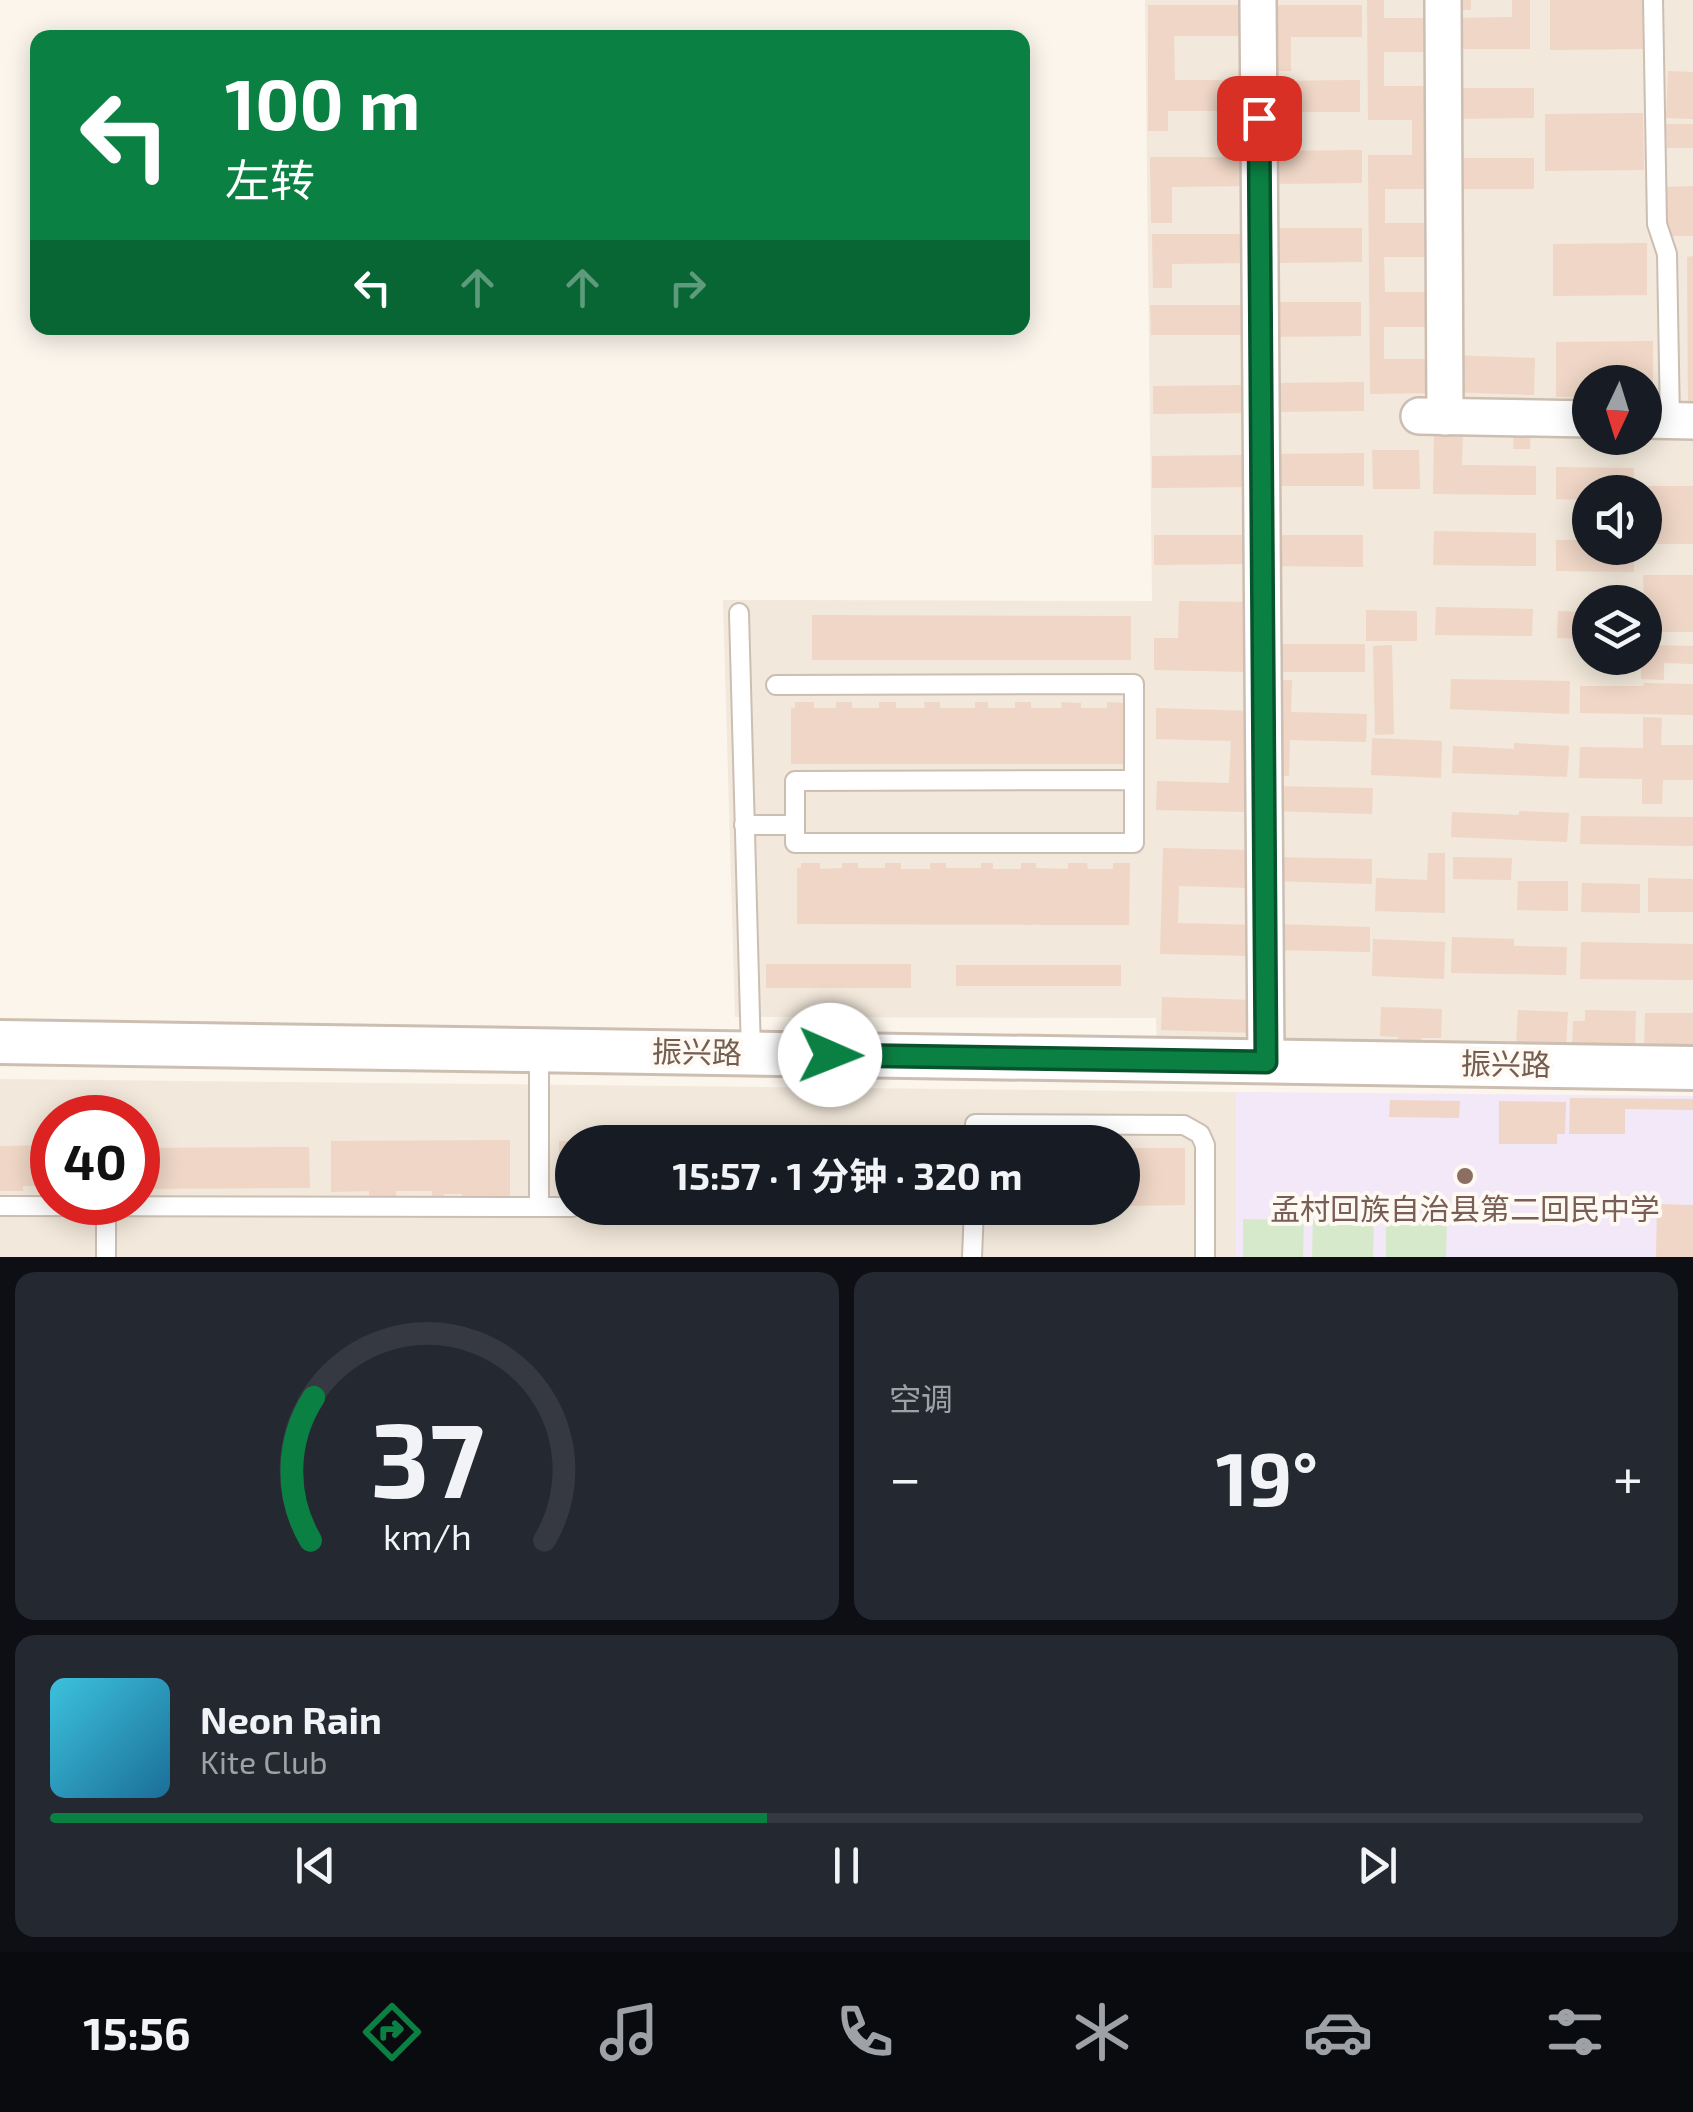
<!DOCTYPE html>
<html lang="zh">
<meta charset="utf-8">
<style>
body{margin:0;font-family:"Exo 2","Noto Sans SC",sans-serif;background:#242831;color:#f1f3f6;height:100vh;display:flex;flex-direction:column;font-size:38px;white-space:nowrap}
*{box-sizing:border-box;margin:0}
p{font-size:32px;color:#9ea1a6}
.icon{flex:none;width:55px;height:55px;fill:none;stroke:currentColor;stroke-width:2;stroke-linecap:round;stroke-linejoin:round}
.map{position:relative;height:1257px;overflow:hidden}
.sheet{display:flex;flex-direction:column;gap:15px;padding:15px;background:#0d0f14;flex:1}
.sheet>*{flex:none}
.top-card{position:absolute;left:30px;top:30px;width:1000px;height:305px;border-radius:20px;box-shadow:0 5px 25px #0003;background:#0b8043;color:#fff;overflow:hidden}
.needle{width:65px;rotate:184deg}
.buttons{position:absolute;left:1572px;top:365px;display:grid;gap:20px}
.buttons a{display:grid;place-items:center;width:90px;height:90px;border-radius:50%;background:#171b24;box-shadow:0 5px 25px #0003;font-size:50px}
.speed{position:absolute;left:30px;top:1095px;display:flex;gap:20px;font-size:50px;font-weight:700;text-align:center}
.speed>*{display:grid;place-content:center;width:130px;height:130px;border-radius:50%;background:#171b24;box-shadow:0 5px 25px #0003;line-height:1}
.speed .limit{border:15px solid #d22;background:#fff;color:#111}
.pin{position:absolute;display:grid;place-items:center;width:85px;height:85px;color:#fff;margin:-42px;border-radius:20px;box-shadow:0 5px 15px #0006}
.me{position:absolute;width:110px;margin:-55px;rotate:91deg;stroke-linejoin:round;filter:drop-shadow(0 0 8px #0008)}
.turn{display:flex;align-items:center;gap:35px;height:210px;padding:0 30px;font-size:45px}
.turn .icon{width:130px;height:130px;stroke-width:2.5}
.turn b{display:block;font-size:70px;line-height:85px}
.lanes{display:flex;align-items:center;height:95px;padding:0 30px;background:#0003;justify-content:center;gap:50px;direction:ltr}
.lanes .off{opacity:.35}
.big{font-size:75px;font-weight:700;line-height:1.1}
.sheet .widget{flex:1;display:flex;flex-direction:column;justify-content:center;gap:15px;min-width:0;padding:0 35px;border-radius:20px;background:#242831}
.sheet .dial{align-items:center;gap:0}
.dial svg{height:260px;overflow:visible;fill:none;stroke:#363941;stroke-width:7;stroke-linecap:round;text-anchor:middle}
.dial text{fill:#f1f3f6;stroke:none}
.song{display:flex;align-items:center;gap:30px}
.cover{width:120px;height:120px;border-radius:15px;background:linear-gradient(135deg,hsl(190 70% 55%),hsl(200 70% 35%))}
.played{height:10px;border-radius:5px;background:linear-gradient(90deg,#0b8043 45%,#363941 45%)}
.keys{display:flex;justify-content:space-around;direction:ltr}
.heat{display:flex;justify-content:space-between;align-items:center;font-size:55px;direction:ltr}
.sheet .tiles{flex:1;display:grid;gap:15px;grid-template-columns:1fr 1fr}
.widget:last-child{grid-column:span 2}
.trip{position:absolute;left:555px;top:1125px;width:585px;height:100px;border-radius:50px;background:#171b24;box-shadow:0 5px 25px #0003;font-weight:700;line-height:100px;text-align:center}
.tabs{display:flex;height:160px;justify-content:space-around;align-items:center;background:#090b0e;color:#9ea1a6}
.tabs .icon{width:70px;height:70px}
.tabs .active{color:#0b8043}
.tabs b{font-size:45px;color:#f1f3f6}
.map>svg:first-child{display:block}
.residential{fill:#f2e8db;fill-rule:evenodd}
.education{fill:#f2e8f8}
.green{fill:#d7e9cb}
.building{fill:#efd6c6}
.lines{fill:none;stroke-linecap:round;stroke-linejoin:round}
.service-casing{stroke:#cdbeb2;stroke-width:22}
.minor-casing{stroke:#cdbeb2;stroke-width:40}
.tertiary-casing{stroke:#cdbeb2;stroke-width:48}
.service{stroke:#fff;stroke-width:18}
.minor{stroke:#fff;stroke-width:35}
.tertiary{stroke:#fff;stroke-width:42}
.route-casing{stroke:#07532c;stroke-width:25}
.route{stroke:#0b8043;stroke-width:18}
.education-dot{fill:#8d6e63;stroke:#fef9f2;stroke-width:4}
.labels{text-anchor:middle;stroke-width:8;stroke-linejoin:round;paint-order:stroke}
.street-label{font-size:30px;fill:#755d50;stroke:#fef9f2}
.education-label{font-size:30px;fill:#785e54;stroke:#fef9f2}
</style>
<div class="map">
<svg width="1693" height="1257" viewBox="0 0 1693 1257">
<rect width="100%" height="100%" fill="#fbf5ec"/>
<g class="residential">
<path d="M1145,0H1693V1053L1157,1044L1156,1018L735,1017L723,600L1152,601ZM1590,382H1645V438H1590ZM1590,492H1645V548H1590ZM1590,602H1645V658H1590Z"/>
<path d="M0,1079L1236,1092V1257H0ZM52,1118H138V1202H52ZM572,1142H1122V1208H572Z"/>
</g>
<polygon class="education" points="1236,1092 1693,1096 1693,1257 1236,1257"/>
<g class="green">
<polygon points="1243,1219 1304,1220 1303,1257 1243,1257"/>
<polygon points="1313,1219 1374,1221 1373,1257 1312,1257"/>
<polygon points="1386,1219 1447,1220 1446,1257 1386,1257"/>
</g>
<g class="building">
<polygon points="1367,0 1384,0 1384,18 1434,18 1434,52 1384,52 1384,86 1434,86 1435,189 1385,189 1385,223 1435,223 1435,257 1384,257 1385,292 1435,292 1436,327 1384,327 1384,359 1436,359 1436,393 1370,394 1368,155 1412,155 1412,120 1368,120"/>
<rect x="1452" y="0" width="19" height="10"/>
<polygon points="1512,0 1530,0 1530,49 1450,49 1450,18 1512,17"/>
<polygon points="1550,0 1646,0 1646,49 1550,50"/>
<polygon points="1148,5 1246,5 1246,36 1174,36 1175,80 1246,80 1246,111 1168,111 1168,131 1148,131"/>
<polygon points="1271,5 1362,5 1362,37 1291,37 1291,71 1272,71"/>
<polygon points="1668,71 1693,72 1693,119 1666,118"/>
<polygon points="1360,80 1360,112 1289,112 1289,140 1266,140 1266,81"/>
<polygon points="1450,88 1534,88 1534,118 1450,119"/>
<polygon points="1643,113 1644,170 1545,171 1545,114"/>
<polygon points="1666,124 1693,124 1693,148 1667,148"/>
<polygon points="1362,150 1362,183 1270,184 1270,151"/>
<polygon points="1150,157 1247,157 1247,186 1172,187 1172,223 1151,223"/>
<rect x="1452" y="158" width="82" height="31"/>
<polygon points="1693,186 1693,236 1667,236 1667,187"/>
<polygon points="1271,228 1362,228 1362,262 1272,263"/>
<polygon points="1152,234 1247,234 1247,263 1172,264 1172,288 1153,288"/>
<polygon points="1647,243 1647,295 1553,296 1553,244"/>
<polygon points="1693,256 1693,401 1688,401 1687,257"/>
<polygon points="1267,302 1361,302 1361,336 1268,337"/>
<polygon points="1150,305 1248,305 1248,335 1151,335"/>
<polygon points="1653,341 1653,396 1645,396 1645,382 1590,382 1590,397 1556,397 1556,342"/>
<polygon points="1451,355 1535,358 1534,395 1449,392"/>
<polygon points="1364,382 1364,411 1271,412 1271,383"/>
<polygon points="1249,385 1249,413 1153,414 1153,386"/>
<polygon points="1514,430 1531,430 1530,449 1513,449"/>
<polygon points="1434,432 1463,433 1462,465 1536,466 1536,495 1433,494"/>
<polygon points="1372,450 1419,450 1420,489 1373,489"/>
<polygon points="1364,453 1364,486 1268,486 1268,454"/>
<polygon points="1249,455 1249,487 1152,488 1152,456"/>
<polygon points="1556,467 1634,468 1634,492 1590,492 1590,500 1556,499"/>
<polygon points="1643,486 1693,486 1693,544 1645,544"/>
<polygon points="1434,531 1536,533 1536,566 1433,565"/>
<polygon points="1154,535 1248,535 1248,564 1154,565"/>
<polygon points="1270,535 1363,535 1363,567 1270,566"/>
<polygon points="1556,540 1590,540 1590,548 1634,548 1634,572 1556,571"/>
<polygon points="1643,575 1693,575 1693,632 1645,632"/>
<polygon points="1179,601 1250,602 1251,672 1154,670 1154,638 1178,638"/>
<polygon points="1436,607 1533,609 1532,636 1435,635"/>
<polygon points="1366,610 1417,611 1417,641 1366,641"/>
<polygon points="1558,611 1590,612 1590,639 1557,638"/>
<polygon points="812,615 1131,616 1131,660 812,660"/>
<rect x="1268" y="644" width="97" height="28"/>
<polygon points="1392,645 1394,734 1375,735 1373,646"/>
<polygon points="1645,645 1693,646 1693,664 1664,663 1664,680 1641,679 1641,658 1645,658"/>
<polygon points="1451,679 1570,681 1569,714 1450,709"/>
<polygon points="1270,680 1292,680 1291,712 1367,714 1366,742 1290,740 1289,776 1271,775"/>
<polygon points="1644,683 1693,684 1693,715 1580,713 1580,686 1643,686"/>
<polygon points="795,702 814,702 814,708 836,708 836,702 852,702 852,708 879,708 879,702 896,702 896,708 925,708 924,702 940,702 940,708 975,708 975,702 988,702 988,708 1015,708 1015,702 1031,702 1031,708 1062,708 1061,702 1081,703 1081,708 1107,708 1107,702 1124,703 1124,764 791,764 791,708 795,708"/>
<polygon points="1156,708 1252,711 1249,812 1156,810 1157,781 1229,783 1231,741 1156,739"/>
<polygon points="1643,717 1662,718 1661,745 1693,745 1693,780 1663,780 1662,804 1642,804 1642,779 1579,778 1580,747 1643,748"/>
<polygon points="1372,738 1442,741 1441,778 1371,775"/>
<polygon points="1514,743 1569,746 1567,777 1452,773 1453,746 1514,749"/>
<polygon points="1270,786 1373,788 1372,814 1269,811"/>
<polygon points="1519,811 1569,813 1567,842 1451,837 1452,812 1519,815"/>
<polygon points="1581,816 1693,817 1693,846 1580,844"/>
<polygon points="1163,848 1251,850 1251,888 1179,886 1178,923 1256,925 1255,956 1160,954"/>
<polygon points="1428,853 1445,853 1445,913 1375,911 1376,878 1427,880"/>
<polygon points="1271,857 1372,859 1372,884 1271,881"/>
<polygon points="1453,857 1512,858 1511,880 1453,879"/>
<polygon points="801,863 820,863 820,869 842,868 842,863 858,863 858,868 885,868 885,863 901,863 901,869 930,869 930,863 946,863 946,868 981,868 981,863 993,863 993,869 1021,869 1021,863 1036,863 1036,868 1068,869 1068,863 1087,863 1088,869 1113,869 1113,863 1130,863 1129,925 797,924 797,868 801,868"/>
<polygon points="1648,878 1693,879 1693,912 1648,912"/>
<polygon points="1518,881 1568,881 1568,911 1517,910"/>
<polygon points="1582,883 1640,884 1640,913 1581,912"/>
<polygon points="1274,924 1370,927 1370,952 1273,950"/>
<polygon points="1452,937 1514,939 1514,946 1567,947 1566,975 1451,973"/>
<polygon points="1373,939 1445,942 1444,979 1372,976"/>
<polygon points="1581,942 1693,944 1693,980 1580,979"/>
<rect x="766" y="964" width="145" height="24"/>
<rect x="956" y="965" width="165" height="21"/>
<polygon points="1162,997 1254,1000 1253,1033 1161,1030"/>
<polygon points="1381,1007 1442,1009 1441,1038 1421,1038 1421,1045 1397,1044 1398,1037 1380,1036"/>
<polygon points="1518,1010 1568,1012 1566,1047 1516,1045"/>
<polygon points="1585,1010 1636,1011 1635,1049 1572,1048 1573,1021 1585,1021"/>
<polygon points="1645,1013 1693,1013 1693,1050 1644,1049"/>
<polygon points="1570,1098 1693,1099 1693,1110 1625,1109 1625,1134 1569,1134"/>
<polygon points="1390,1100 1460,1101 1459,1118 1389,1117"/>
<polygon points="1499,1101 1566,1102 1565,1134 1557,1134 1557,1144 1499,1144"/>
<polygon points="954,1132 954,1142 749,1142 749,1134"/>
<polygon points="510,1140 510,1197 462,1198 462,1194 444,1194 444,1198 432,1198 432,1191 396,1191 396,1199 369,1199 369,1191 331,1192 331,1141"/>
<rect x="559" y="1141" width="13" height="48"/>
<polygon points="52,1145 52,1186 23,1186 23,1191 0,1191 0,1146"/>
<polygon points="309,1147 310,1188 138,1189 138,1148"/>
<polygon points="1122,1148 1185,1148 1185,1205 1122,1206"/>
<polygon points="1657,1204 1693,1205 1693,1257 1656,1257"/>
</g>
<g class="lines">
<g class="service-casing">
<g id="service">
<polyline points="1653,0 1657,224 1667,254 1670,421"/>
<polyline points="739,613 751,1053"/>
<polyline points="776,685 1134,684 1134,780"/>
<polygon points="1134,780 1134,843 795,843 795,781"/>
<polyline points="744,825 795,825"/>
<polyline points="539,1051 539,1207"/>
<polyline points="975,1142 975,1124 1184,1125 1200,1134 1205,1145 1205,1257"/>
<polyline points="0,1206 572,1207"/>
<polyline points="106,1257 106,1202"/>
<polyline points="972,1257 974,1208"/>
</g>
</g>
<g class="minor-casing">
<g id="minor">
<polyline points="1258,0 1266,1062"/>
<polyline points="1443,0 1445,417"/>
<polyline points="1419,416 1590,419"/>
<polyline points="1645,420 1693,421"/>
</g>
</g>
<g class="tertiary-casing">
<polyline id="tertiary" points="0,1042 1693,1068"/>
</g>
<use href="#service" class="service"/>
<use href="#minor" class="minor"/>
<use href="#tertiary" class="tertiary"/>
</g>
<g class="lines">
<g class="route-casing">
<polyline id="route" points="830,1055 1266,1062 1259,118"/>
</g>
<use href="#route" class="route"/>
</g>
<circle class="education-dot" cx="1465" cy="1176" r="10"/>
<g class="labels">
<g class="street-label">
<text transform="translate(697 1053) rotate(1)" y="10">振兴路</text>
<text transform="translate(1506 1065) rotate(1)" y="10">振兴路</text>
</g>
<g class="education-label">
<text x="1465" y="1220">孟村回族自治县第二回民中学</text>
</g>
</g>
</svg>
<div class="buttons">
<a><svg class="needle" viewBox="-14 -14 28 28"><path d="M0-13l5 13h-10z" fill="#e53935"/><path d="M0 13l5-13h-10z" fill="#9ea1a6"/></svg></a>
<a><svg class="icon" aria-label="sound" viewBox="0 0 24 24"><path d="M4 9h4l5-4v14l-5-4H4zM17 9q2 3 0 6"/></svg></a>
<a><svg class="icon" aria-label="layers" viewBox="0 0 24 24"><path d="M12 4l9 5-9 5-9-5zM3 14l9 5 9-5"/></svg></a>
</div>
<div class="speed"><div class="limit">40</div></div>
<div class="pin" style="left:1259px;top:118px;background:#d93025"><svg class="icon" aria-label="arrive" viewBox="0 0 24 24"><path d="M6 21V4h12l-3 4 3 4H6"/></svg></div>
<svg class="me" style="left:830px;top:1055px" viewBox="-20 -20 40 40"><circle r="19" fill="#fff"/><path d="M0-13L10 11 0 6-10 11z" fill="#0b8043"/></svg>
<div class="trip">15:57 · 1 分钟 · 320 m</div>
<div class="top-card">
<div class="turn"><svg class="icon" aria-label="left" viewBox="0 0 24 24"><path d="M17 20v-9H6M10 6l-5 5 5 5"/></svg><div><b>100 m</b>左转</div></div>
<div class="lanes"><svg class="icon" aria-label="left" viewBox="0 0 24 24"><path d="M17 20v-9H6M10 6l-5 5 5 5"/></svg><svg class="icon off" aria-label="ahead" viewBox="0 0 24 24"><path d="M12 20V5M6 11l6-6 6 6"/></svg><svg class="icon off" aria-label="ahead" viewBox="0 0 24 24"><path d="M12 20V5M6 11l6-6 6 6"/></svg><svg class="icon off" aria-label="right" viewBox="0 0 24 24"><path d="M7 20v-9h11M14 6l5 5-5 5"/></svg></div>
</div>
</div>
<section class="sheet">
<div class="tiles">
<div class="widget dial"><svg viewBox="0 0 100 80">
<path d="M14 69A42 42 0 1 1 86 69"/>
<path d="M14 69A42 42 0 0 1 15 25" stroke="#0b8043"/>
<text x="50" y="56" font-size="32" font-weight="700">37</text>
<text x="50" y="72" font-size="11">km/h</text>
</svg></div>
<div class="widget"><p>空调</p>
<div class="heat"><a>−</a><b class="big">19°</b><a>+</a></div>
</div>
<div class="widget">
<div class="song"><i class="cover"></i><div><b>Neon Rain</b><p>Kite Club</p></div></div>
<div class="played"></div>
<div class="keys"><svg class="icon" aria-label="previous" viewBox="0 0 24 24"><path d="M18 5L8 12l10 7zM5 5v14"/></svg><svg class="icon" aria-label="pause" viewBox="0 0 24 24"><path d="M8 5v14M16 5v14"/></svg><svg class="icon" aria-label="next" viewBox="0 0 24 24"><path d="M6 5l10 7-10 7zM19 5v14"/></svg></div>
</div>
</div>
</section>
<nav class="tabs">
<b>15:56</b>
<svg class="icon active" aria-label="directions" viewBox="0 0 24 24"><path d="M12 3l9 9-9 9-9-9zM9 14v-3h6M13 9l2 2-2 2"/></svg>
<svg class="icon" aria-label="music" viewBox="0 0 24 24"><path d="M9 18V5l10-2v13"/><circle cx="6" cy="18" r="3"/><circle cx="16" cy="16" r="3"/></svg>
<svg class="icon" aria-label="phone" viewBox="0 0 24 24"><path d="M5 4h4l2 5-3 2q2 4 5 5l2-3 5 2v4C11 20 4 13 5 4z"/></svg>
<svg class="icon" aria-label="climate" viewBox="0 0 24 24"><path d="M12 3v18M4 7l16 10M4 17L20 7"/></svg>
<svg class="icon" aria-label="car" viewBox="0 0 24 24"><path d="M5 17H2v-5l4-1 3-4h7l3 4 3 1v5h-3M9 17h6M6 11h13"/><circle cx="7" cy="17" r="2"/><circle cx="17" cy="17" r="2"/></svg>
<svg class="icon" aria-label="filters" viewBox="0 0 24 24"><path d="M4 7h16M4 17h16"/><circle cx="9" cy="7" r="2"/><circle cx="15" cy="17" r="2"/></svg>
</nav>
